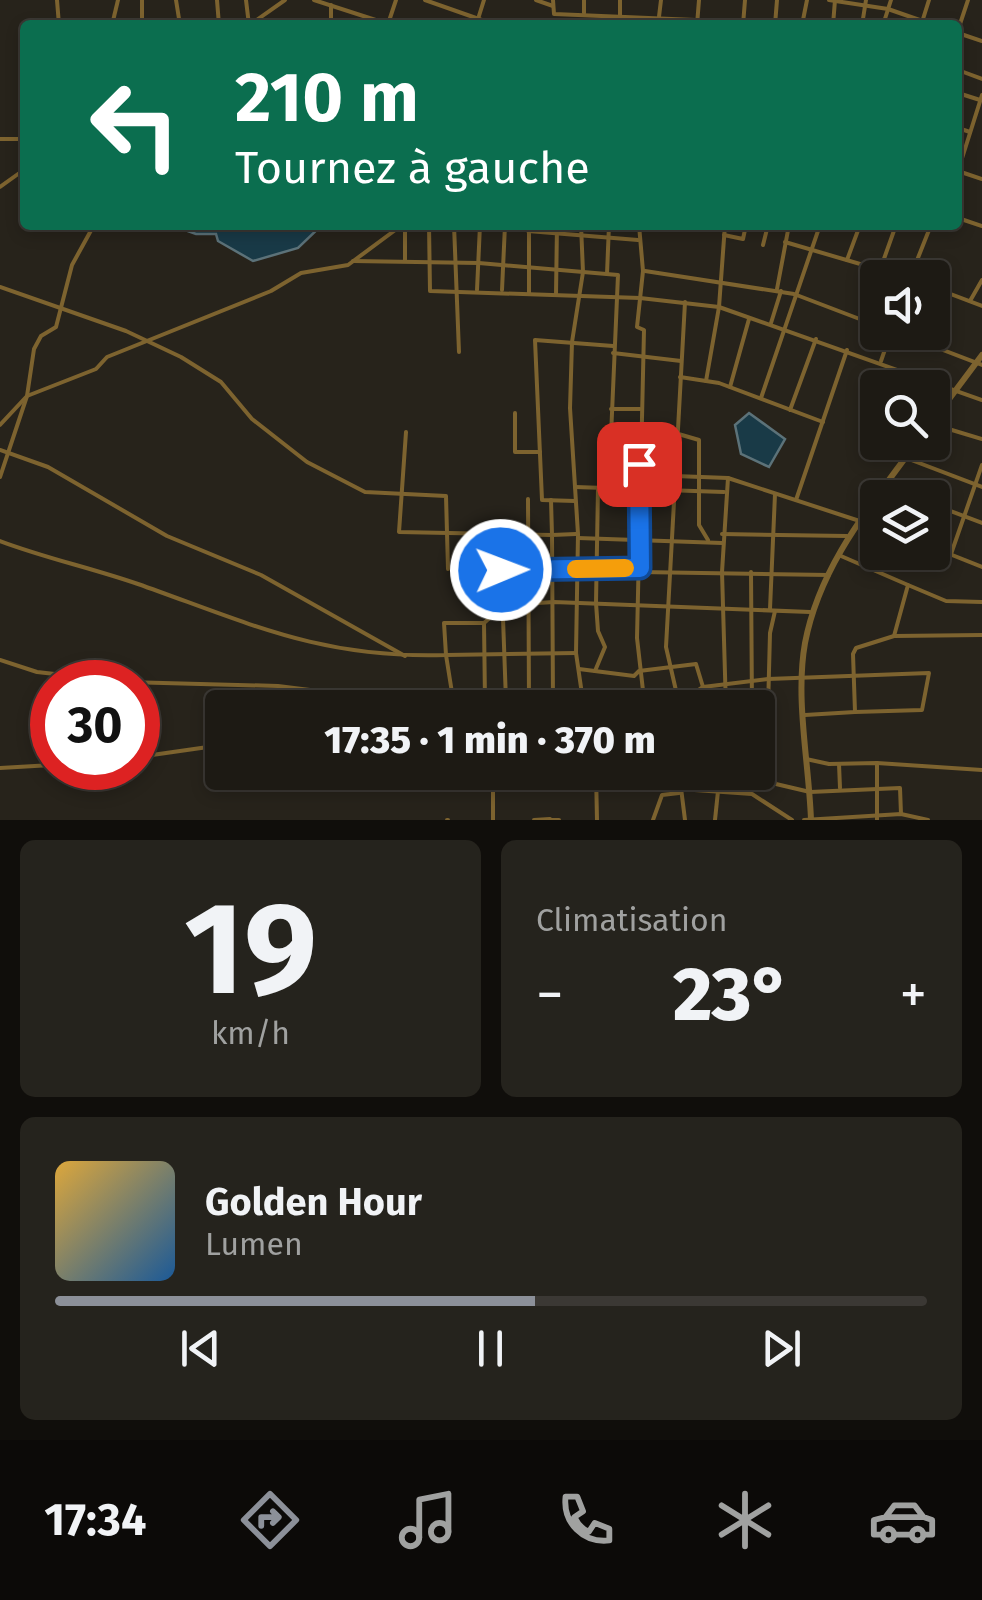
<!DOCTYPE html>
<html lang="fr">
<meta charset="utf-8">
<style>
body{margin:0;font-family:"Fira Sans",sans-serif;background:#25231d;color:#f1f3f6;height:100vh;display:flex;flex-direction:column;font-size:38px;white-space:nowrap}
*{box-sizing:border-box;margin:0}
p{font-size:32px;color:#a0a1a0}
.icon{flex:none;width:55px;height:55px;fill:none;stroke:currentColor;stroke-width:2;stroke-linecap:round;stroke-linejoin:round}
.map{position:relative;height:820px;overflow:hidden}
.details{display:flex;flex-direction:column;gap:20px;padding:20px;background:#100e0b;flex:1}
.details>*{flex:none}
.top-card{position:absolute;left:20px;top:20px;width:942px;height:210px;border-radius:10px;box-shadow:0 5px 15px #0003,0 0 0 2px #3b3834;background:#0b6e4f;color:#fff;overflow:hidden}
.tools{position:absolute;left:860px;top:260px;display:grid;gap:20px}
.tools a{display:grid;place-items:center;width:90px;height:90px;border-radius:10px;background:#1d1a14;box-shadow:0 5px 15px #0003,0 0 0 2px #3b3834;font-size:50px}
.speed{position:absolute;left:30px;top:660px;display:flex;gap:20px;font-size:50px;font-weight:700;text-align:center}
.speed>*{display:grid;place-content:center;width:130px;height:130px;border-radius:50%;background:#1d1a14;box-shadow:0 5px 15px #0003,0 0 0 2px #3b3834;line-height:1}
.speed .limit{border:15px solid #d22;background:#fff;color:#111}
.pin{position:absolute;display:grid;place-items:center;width:85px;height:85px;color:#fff;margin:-42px;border-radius:20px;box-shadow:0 5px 15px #0006}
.me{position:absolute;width:110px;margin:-55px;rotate:89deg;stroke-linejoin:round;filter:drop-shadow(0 0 8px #0008)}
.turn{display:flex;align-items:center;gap:35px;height:210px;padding:0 50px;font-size:45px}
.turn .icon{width:130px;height:130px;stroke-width:2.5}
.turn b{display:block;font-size:70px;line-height:85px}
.big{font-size:75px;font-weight:800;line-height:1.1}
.details .widget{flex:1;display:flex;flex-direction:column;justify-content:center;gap:15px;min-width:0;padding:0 35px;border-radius:15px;background:#25231d}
.details .dial{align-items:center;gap:0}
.dial b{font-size:130px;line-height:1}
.song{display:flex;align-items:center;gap:30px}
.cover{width:120px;height:120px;border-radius:15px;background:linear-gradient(135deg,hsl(40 70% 55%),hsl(210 70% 35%))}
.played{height:10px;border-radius:5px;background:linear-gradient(90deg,#8c9099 55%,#3b3834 55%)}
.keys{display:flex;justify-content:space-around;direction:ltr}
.heat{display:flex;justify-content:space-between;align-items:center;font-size:55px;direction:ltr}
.details .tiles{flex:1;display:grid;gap:20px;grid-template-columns:1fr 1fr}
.widget:last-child{grid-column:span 2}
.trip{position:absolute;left:205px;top:690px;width:570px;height:100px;border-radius:10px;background:#1d1a14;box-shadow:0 5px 15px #0003,0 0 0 2px #3b3834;font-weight:800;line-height:100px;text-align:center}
.tab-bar{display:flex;height:160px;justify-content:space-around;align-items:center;background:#0c0a08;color:#a0a1a0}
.tab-bar .icon{width:70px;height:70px}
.tab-bar .selected{color:#8c9099}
.tab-bar b{font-size:45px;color:#f1f3f6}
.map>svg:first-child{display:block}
.water{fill:#193a47;stroke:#5c7279;stroke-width:2.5}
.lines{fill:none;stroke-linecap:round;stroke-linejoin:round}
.minor{stroke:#7d632f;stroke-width:4}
.tertiary{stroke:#7d632f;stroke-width:6}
.route-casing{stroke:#114b97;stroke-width:25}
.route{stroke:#1a73e8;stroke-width:18}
.slow{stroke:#f59e0b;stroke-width:18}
</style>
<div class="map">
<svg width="982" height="820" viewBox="0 0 982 820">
<rect width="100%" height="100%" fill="#27231b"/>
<g class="water">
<polygon points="171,225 322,225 298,248 253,261 218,241 216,234 196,234"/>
<polygon points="749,413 785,439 769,467 741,454 735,425"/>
</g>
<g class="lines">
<g class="minor">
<polyline points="57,0 59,25"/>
<polyline points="176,0 180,25"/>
<polyline points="217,0 219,25"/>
<polyline points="246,0 249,25"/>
<polyline points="314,0 388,24 396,0"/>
<polyline points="425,0 496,25"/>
<polyline points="536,0 553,6"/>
<polyline points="553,0 554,14 743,22"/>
<polyline points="584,0 584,13"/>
<polyline points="620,0 620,25"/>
<polyline points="829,0 888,9 934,25"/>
<polyline points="331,5 331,25"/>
<polyline points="478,19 484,0"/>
<polyline points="923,19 929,0"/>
<polyline points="251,24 285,0"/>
<polyline points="112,25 118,0"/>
<polyline points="142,25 142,0"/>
<polyline points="658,25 661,0"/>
<polyline points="697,25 699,0"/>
<polyline points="743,25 745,0"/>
<polyline points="775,25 777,0"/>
<polyline points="802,25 807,0"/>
<polyline points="833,25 835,0"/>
<polyline points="862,25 866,0"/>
<polyline points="883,25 891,0"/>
<polyline points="958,30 968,0"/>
<polyline points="958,33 982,41"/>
<polyline points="958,70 982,79"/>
<polyline points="958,93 980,100"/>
<polyline points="958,128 970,132"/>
<polyline points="0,139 25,139"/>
<polyline points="958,171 982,95"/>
<polyline points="958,171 982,179"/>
<polyline points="0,187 25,169"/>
<polyline points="958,218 982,226"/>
<polyline points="429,225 430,291 640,298 719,307 982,400"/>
<polyline points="454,225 459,352"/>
<polyline points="529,225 529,294"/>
<polyline points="581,225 583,272 572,342 570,408 578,534 576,653 584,708"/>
<polyline points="639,225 643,271 637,327 644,330 637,638 645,708"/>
<polyline points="528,231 638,240"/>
<polyline points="724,235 743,239 746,225"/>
<polyline points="785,242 908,278"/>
<polyline points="763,245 768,225"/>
<polyline points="405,260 405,225"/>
<polyline points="847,260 860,225"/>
<polyline points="353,261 479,263 618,275 610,459 601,473 601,488"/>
<polyline points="880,270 896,225"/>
<polyline points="645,271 794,294 878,326"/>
<polyline points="607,274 609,225"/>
<polyline points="910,278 931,225"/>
<polyline points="0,287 126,331 181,357 221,382 252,419 307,462 365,492 446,496 448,569"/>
<polyline points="932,287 982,306"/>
<polyline points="777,289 789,225"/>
<polyline points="477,290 480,225"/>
<polyline points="502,290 505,225"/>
<polyline points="556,295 557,225"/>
<polyline points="970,301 982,280"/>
<polyline points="771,323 781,291"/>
<polyline points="896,332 982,365"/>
<polyline points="613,353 681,361"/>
<polyline points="881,361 891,332"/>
<polyline points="680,377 719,383 823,422"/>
<polyline points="706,381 719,307 725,225"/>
<polyline points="730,387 749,319"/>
<polyline points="761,398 820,225"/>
<polyline points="611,409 640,409"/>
<polyline points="790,410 816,339"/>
<polyline points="515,413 515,452 540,452"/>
<polyline points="932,424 982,439"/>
<polyline points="0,425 27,396 96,369 107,357 271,291 301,273 348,265 402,225"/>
<polyline points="406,432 399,532 552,535 551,500"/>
<polyline points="675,433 699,440 699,525 708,540"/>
<polyline points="0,450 48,467 167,536 261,575 405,656"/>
<polyline points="906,458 982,487"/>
<polyline points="675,476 728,478 878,527"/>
<polyline points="0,477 27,396 34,349 41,336 56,327 72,265 94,225"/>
<polyline points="885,485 917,498"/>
<polyline points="575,487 724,492"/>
<polyline points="528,499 529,701"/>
<polyline points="796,500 847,350"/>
<polyline points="575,501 542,500 535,340 613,346"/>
<polyline points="932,504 982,523"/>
<polyline points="722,534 847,536"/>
<polyline points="500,535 506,701 585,702"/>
<polyline points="578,538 722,543"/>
<path d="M0,541C45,558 92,568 138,584C251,624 322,659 446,655L444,623H484L504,605L554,602L810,612"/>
<polyline points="932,547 982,567"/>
<polyline points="951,554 982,465"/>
<polyline points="501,570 640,568"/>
<polyline points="640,572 829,575"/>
<polyline points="751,572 752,708"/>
<polyline points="908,585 946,601 982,602"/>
<polyline points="770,609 775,494"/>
<polyline points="484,623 485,701"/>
<polyline points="894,636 982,635"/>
<polyline points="0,660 37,672 126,682 278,686 366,697 453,699"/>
<polyline points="579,669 634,676 639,671 696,664 703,687"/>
<polyline points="595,671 605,647 598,631 596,603 598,488"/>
<polyline points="603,693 641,690"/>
<polyline points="504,701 453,699 446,655 576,653"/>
<polyline points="553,701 552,535 576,534"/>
<polyline points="357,708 366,697"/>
<polyline points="653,708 682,701 703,687 768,679 929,673 922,710 855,712"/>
<polyline points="680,708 666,647 685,302"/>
<polyline points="726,708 722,572 728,478"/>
<polyline points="805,715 855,712 853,654 856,648 894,636 908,585 841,556"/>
<polyline points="758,747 767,747 770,633 775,611"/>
<polyline points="767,747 769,773 776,784 810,792 900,788 901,814"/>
<polyline points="138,757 222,745"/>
<polyline points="806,759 829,764 877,763 877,820"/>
<polyline points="877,763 982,770"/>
<polyline points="839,764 840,788"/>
<polyline points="0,768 52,765"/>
<polyline points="361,772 426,776"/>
<polyline points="493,772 493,820"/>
<polyline points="596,772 597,820"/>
<polyline points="618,772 623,779 628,772"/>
<polyline points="651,772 651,788"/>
<polyline points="679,772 685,820"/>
<polyline points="680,789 752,794 792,820"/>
<polyline points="447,820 448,820"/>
<polyline points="534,820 550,819"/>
<polyline points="549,820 559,820"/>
<polyline points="653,820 662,795 679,793"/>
<polyline points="715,820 720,772"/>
<polyline points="804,820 901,814 928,820"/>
</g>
<g class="tertiary">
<polyline points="932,422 982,355"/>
<path d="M811,820C809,763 795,699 805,643C820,564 872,504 917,442"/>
</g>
</g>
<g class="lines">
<g class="route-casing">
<polyline id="route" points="501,570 640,568 639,464"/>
</g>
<use href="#route" class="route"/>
<polyline class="slow" points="576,569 625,568"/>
</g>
</svg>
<div class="tools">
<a><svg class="icon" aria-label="sound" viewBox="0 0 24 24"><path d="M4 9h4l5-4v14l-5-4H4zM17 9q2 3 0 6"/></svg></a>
<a><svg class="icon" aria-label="search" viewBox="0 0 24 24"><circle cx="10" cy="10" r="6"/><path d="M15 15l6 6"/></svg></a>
<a><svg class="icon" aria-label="layers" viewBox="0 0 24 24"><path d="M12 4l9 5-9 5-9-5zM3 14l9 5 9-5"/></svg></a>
</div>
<div class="speed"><div class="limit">30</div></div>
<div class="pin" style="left:639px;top:464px;background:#d93025"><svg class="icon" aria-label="arrive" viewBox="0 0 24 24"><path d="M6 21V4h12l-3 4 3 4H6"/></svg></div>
<svg class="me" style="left:501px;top:570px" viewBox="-20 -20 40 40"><circle r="17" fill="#1a73e8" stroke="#fff" stroke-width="3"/><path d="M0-11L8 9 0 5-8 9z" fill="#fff"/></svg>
<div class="trip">17:35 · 1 min · 370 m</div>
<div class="top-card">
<div class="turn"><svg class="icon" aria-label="left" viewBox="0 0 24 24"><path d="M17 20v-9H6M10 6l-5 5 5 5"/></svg><div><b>210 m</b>Tournez à gauche</div></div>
</div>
</div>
<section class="details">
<div class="tiles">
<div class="widget dial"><b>19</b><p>km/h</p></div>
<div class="widget"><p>Climatisation</p>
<div class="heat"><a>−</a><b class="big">23°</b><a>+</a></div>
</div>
<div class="widget">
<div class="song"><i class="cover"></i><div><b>Golden Hour</b><p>Lumen</p></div></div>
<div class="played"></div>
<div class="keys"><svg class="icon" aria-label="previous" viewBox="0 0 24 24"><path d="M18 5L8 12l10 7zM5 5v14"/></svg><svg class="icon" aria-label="pause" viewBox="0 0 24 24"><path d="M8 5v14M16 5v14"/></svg><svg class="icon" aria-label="next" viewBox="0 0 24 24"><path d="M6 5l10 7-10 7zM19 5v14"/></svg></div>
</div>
</div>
</section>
<nav class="tab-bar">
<b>17:34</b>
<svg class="icon selected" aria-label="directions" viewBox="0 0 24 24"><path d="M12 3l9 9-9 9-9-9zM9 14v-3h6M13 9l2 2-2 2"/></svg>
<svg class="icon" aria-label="music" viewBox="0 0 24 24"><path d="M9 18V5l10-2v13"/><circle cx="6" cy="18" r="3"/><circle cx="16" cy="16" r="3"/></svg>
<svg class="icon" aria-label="phone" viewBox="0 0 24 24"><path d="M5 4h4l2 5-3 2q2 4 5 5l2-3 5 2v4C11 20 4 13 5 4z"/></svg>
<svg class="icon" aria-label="climate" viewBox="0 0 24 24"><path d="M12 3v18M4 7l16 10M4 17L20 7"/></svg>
<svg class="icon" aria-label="car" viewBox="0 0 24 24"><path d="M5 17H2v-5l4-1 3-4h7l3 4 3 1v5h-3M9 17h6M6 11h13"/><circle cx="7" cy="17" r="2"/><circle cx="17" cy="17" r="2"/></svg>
</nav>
